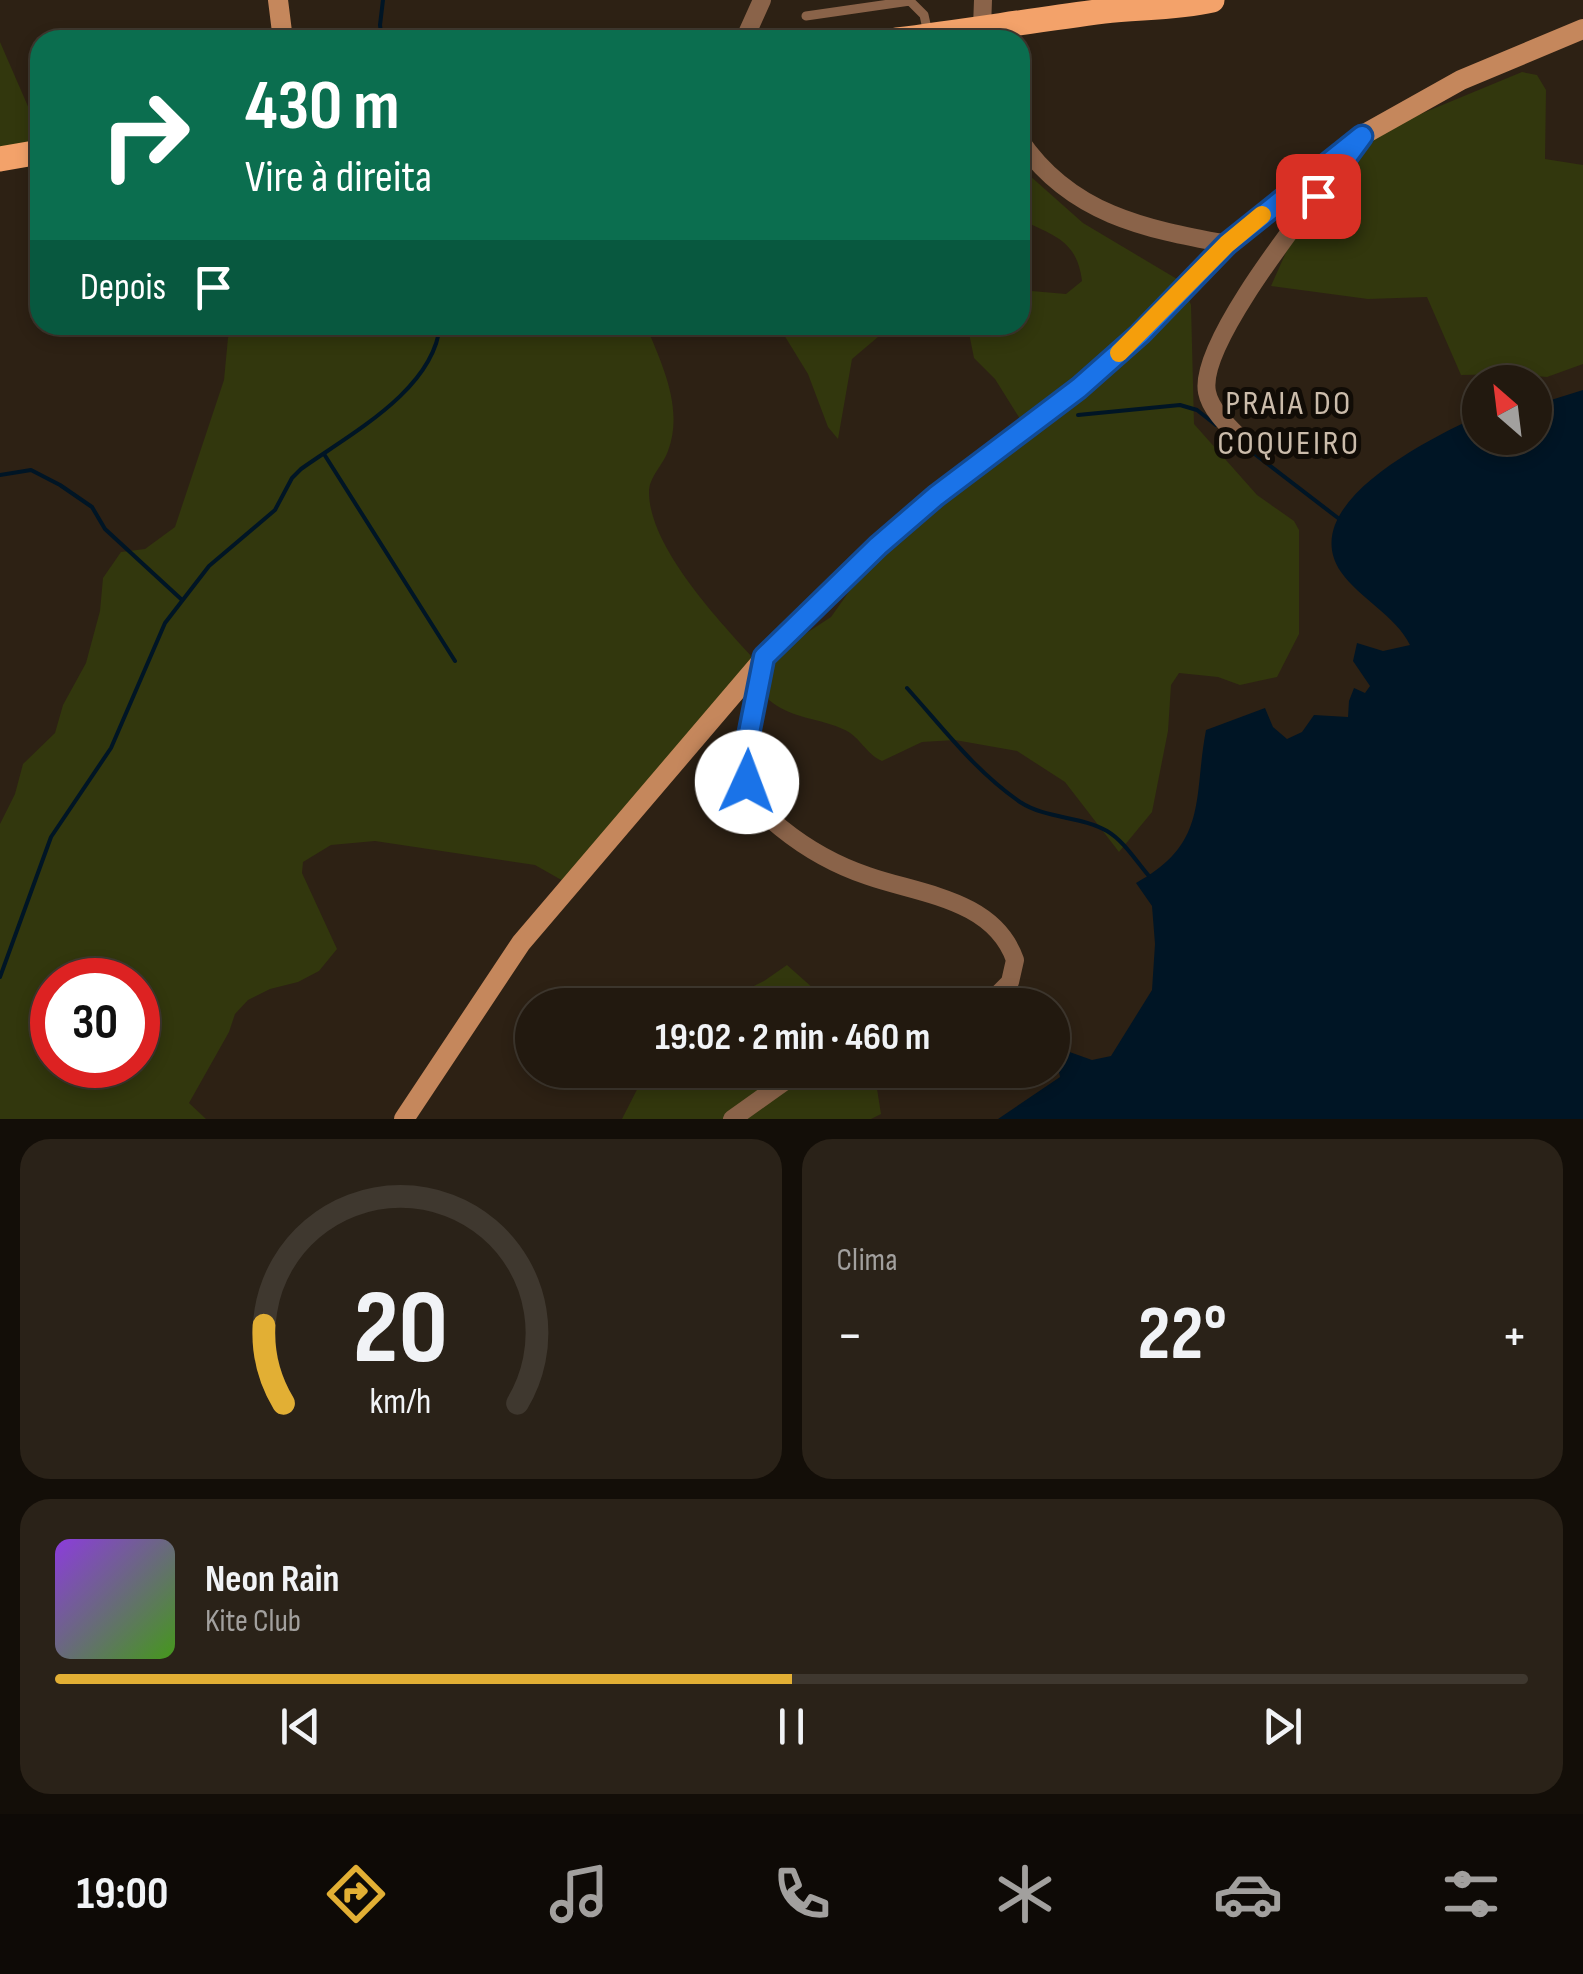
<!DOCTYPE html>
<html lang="pt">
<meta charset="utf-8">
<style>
body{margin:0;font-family:"Sofia Sans Condensed",sans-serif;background:#2a2218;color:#f1f3f6;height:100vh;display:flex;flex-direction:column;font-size:38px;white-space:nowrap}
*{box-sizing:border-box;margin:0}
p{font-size:32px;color:#a2a09e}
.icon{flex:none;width:55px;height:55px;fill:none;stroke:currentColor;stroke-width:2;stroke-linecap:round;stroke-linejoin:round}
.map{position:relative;height:1119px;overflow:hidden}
.drawer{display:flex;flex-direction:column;gap:20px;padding:20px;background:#130e08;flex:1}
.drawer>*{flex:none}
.top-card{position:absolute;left:30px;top:30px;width:1000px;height:305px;border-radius:30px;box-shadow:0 5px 15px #0003,0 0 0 2px #3f382f;background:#0b6e4f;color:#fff;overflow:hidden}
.needle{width:65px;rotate:332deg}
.tools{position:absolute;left:1462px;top:365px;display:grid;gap:20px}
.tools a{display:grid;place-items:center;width:90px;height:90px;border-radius:50%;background:#22190f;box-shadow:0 5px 15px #0003,0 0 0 2px #3f382f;font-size:50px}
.speed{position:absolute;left:30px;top:958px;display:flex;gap:20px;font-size:50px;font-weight:700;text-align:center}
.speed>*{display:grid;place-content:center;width:130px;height:130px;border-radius:50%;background:#22190f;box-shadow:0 5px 15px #0003,0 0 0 2px #3f382f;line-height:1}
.speed .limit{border:15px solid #d22;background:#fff;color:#111}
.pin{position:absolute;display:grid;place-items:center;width:85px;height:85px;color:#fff;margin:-42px;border-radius:20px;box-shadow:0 5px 15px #0006}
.me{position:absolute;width:110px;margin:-55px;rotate:2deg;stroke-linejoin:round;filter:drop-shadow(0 0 8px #0008)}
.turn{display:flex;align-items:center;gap:35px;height:210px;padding:0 50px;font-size:45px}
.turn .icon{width:130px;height:130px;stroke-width:2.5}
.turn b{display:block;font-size:70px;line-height:85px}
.then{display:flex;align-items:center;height:95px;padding:0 50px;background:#0003;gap:20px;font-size:38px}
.big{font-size:75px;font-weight:700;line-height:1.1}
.drawer .widget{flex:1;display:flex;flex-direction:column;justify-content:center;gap:15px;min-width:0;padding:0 35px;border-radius:30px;background:#2a2218}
.drawer .dial{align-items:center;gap:0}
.dial svg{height:260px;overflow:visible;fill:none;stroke:#3f382f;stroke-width:7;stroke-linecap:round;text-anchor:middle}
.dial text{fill:#f1f3f6;stroke:none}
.song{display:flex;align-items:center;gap:30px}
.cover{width:120px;height:120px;border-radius:15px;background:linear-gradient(135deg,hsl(270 70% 55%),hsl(100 70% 35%))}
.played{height:10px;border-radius:5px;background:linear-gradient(90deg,#e2af34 50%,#3f382f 50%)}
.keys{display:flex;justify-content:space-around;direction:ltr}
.heat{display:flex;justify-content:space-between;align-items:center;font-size:55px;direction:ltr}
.drawer .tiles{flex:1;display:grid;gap:20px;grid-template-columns:1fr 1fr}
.widget:last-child{grid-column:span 2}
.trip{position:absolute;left:515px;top:988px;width:555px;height:100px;border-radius:50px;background:#22190f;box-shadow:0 5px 15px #0003,0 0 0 2px #3f382f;font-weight:700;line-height:100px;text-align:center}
.menu{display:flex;height:160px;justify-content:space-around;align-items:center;background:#0e0a06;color:#a2a09e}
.menu .icon{width:70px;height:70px}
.menu .on{color:#e2af34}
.menu b{font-size:45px;color:#f1f3f6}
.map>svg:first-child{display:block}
.green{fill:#32370d;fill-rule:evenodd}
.water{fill:#001525}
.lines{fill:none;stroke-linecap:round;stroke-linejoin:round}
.stream{stroke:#001525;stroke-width:4}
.lane{stroke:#8a6349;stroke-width:9}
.street{stroke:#8a6349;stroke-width:18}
.secondary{stroke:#c5875c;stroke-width:20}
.primary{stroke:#f3a26a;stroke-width:25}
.route-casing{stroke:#114b97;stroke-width:25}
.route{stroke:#1a73e8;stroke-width:18}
.slow{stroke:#f59e0b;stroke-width:18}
.labels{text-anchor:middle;stroke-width:10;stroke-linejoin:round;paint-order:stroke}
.quarter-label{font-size:35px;letter-spacing:2.5px;fill:#cbbcab;stroke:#110c06}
</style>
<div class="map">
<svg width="1583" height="1119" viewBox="0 0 1583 1119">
<rect width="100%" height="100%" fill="#2d2114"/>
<g class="green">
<polygon points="0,42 40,134 40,144 0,149"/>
<polygon points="1522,72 1537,75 1546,90 1545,159 1583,165 1583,364 1547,377 1512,374 1461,375 1427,297 1368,299 1271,286 1287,250 1365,137"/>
<path d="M1020,167L1083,223L1182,282L1191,305L1194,424L1257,495L1294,521L1299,530V634L1277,677L1240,685L1218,677L1179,673L1171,685L1168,731L1152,812L1119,852L1065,782L1017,751L955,740L922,742L882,761C866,754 861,738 845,730C821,718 791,719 769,700L768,675L782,649L831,617L853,586L885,555L1010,449L1032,438L995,379L974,358L969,333L971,325H1020V290L1066,294L1082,281C1077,240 1054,236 1020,219Z"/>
<path d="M235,325H646C662,365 684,408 668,451C663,465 649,477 649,492C649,550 727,629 764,670L579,890L535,865L375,841L331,845L303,862L302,873L337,949L319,971L298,982L270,989L248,1000L235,1014L229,1032L189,1103L206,1119H0V824L15,794L23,764L55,733L63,705L86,663L100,611L103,578L121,552L145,549L175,527L224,380L228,338ZM52,980H138V1065H52Z"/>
<polygon points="778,325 892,325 852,359 838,439 828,427 808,374"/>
<polygon points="787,965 832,1005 715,1005 764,981"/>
<polygon points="647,1070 874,1070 881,1114 871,1119 622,1119"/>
</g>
<path class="water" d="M1583,390V1119H998L1060,1077L1056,1057L1064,1050L1092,1060L1111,1056L1152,990L1155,944L1152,906L1136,883C1209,843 1193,798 1206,730L1265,708L1273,727L1287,739L1302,732L1314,715L1348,717L1349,701L1354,688L1365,693L1370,686L1353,661L1357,643L1383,651L1410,645C1396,616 1360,599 1341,572C1294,503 1434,437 1480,415V438H1535V405Z"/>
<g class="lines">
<g class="stream">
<polyline points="382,40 380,25 383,0"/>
<polyline points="1078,415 1180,405 1197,410 1216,425"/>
<polyline points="1252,452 1338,518"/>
<polyline points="324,454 455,661"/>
<polyline points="0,475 31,470 60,485 92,507 105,529 181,599"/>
<path d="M907,688C943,728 975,771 1020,802C1046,819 1081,816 1107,831C1124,841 1136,861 1149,876"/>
<path d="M0,977L51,837L111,748L165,623L209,566L275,510L292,478L301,469C350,434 434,390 440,325"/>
</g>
<polyline class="lane" points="806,16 910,1 924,15 928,33"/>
<g class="street">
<polyline points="982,28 983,0"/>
<polyline points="744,40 762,0"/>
<path d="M1020,140C1070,214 1145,229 1227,244"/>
<path d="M1249,447C1235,432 1211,413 1207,392C1197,341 1319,195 1352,149"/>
<path d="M765,657C757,695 740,740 747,778C750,799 765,815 781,828C807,849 835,865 868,876C919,894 994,899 1015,960L1010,982L987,1005"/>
<polyline points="732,1119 801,1070"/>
</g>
<g class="secondary">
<polyline points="278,0 283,40"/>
<polyline points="404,1119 521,943 765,657 877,546 936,496 1079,388 1141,334 1227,244 1361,136 1461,80 1583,29"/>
</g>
<g class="primary">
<path d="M897,40C966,31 1035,20 1104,11C1140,7 1177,8 1212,0"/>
<polyline points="0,159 40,152"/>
</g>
</g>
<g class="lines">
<g class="route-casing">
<polyline id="route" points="747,782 744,758 764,657 878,546 936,496 1079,388 1140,334 1227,244 1362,136 1318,196"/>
</g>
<use href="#route" class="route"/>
<polyline class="slow" points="1119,353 1227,244 1262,215"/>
</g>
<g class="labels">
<g class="quarter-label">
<text x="1289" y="414">PRAIA DO<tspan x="1289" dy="40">COQUEIRO</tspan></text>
</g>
</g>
</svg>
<div class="tools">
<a><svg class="needle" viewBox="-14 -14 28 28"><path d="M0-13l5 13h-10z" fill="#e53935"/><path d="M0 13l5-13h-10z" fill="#a2a09e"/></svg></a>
</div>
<div class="speed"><div class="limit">30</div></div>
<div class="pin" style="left:1318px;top:196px;background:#d93025"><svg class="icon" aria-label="arrive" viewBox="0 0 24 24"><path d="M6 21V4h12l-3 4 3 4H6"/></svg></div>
<svg class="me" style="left:747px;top:782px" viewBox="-20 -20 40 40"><circle r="19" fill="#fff"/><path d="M0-13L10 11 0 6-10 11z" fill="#1a73e8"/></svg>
<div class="trip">19:02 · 2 min · 460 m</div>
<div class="top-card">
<div class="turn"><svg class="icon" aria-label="right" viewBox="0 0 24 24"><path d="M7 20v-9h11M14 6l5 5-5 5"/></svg><div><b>430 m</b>Vire à direita</div></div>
<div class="then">Depois<svg class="icon" aria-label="arrive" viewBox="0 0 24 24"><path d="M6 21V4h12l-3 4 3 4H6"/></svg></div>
</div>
</div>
<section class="drawer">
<div class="tiles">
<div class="widget dial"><svg viewBox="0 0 100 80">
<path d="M14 69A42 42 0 1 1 86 69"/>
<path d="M14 69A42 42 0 0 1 8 45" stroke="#e2af34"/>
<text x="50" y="56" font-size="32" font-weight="700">20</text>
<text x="50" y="72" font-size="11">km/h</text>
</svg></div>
<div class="widget"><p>Clima</p>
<div class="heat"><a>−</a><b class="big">22°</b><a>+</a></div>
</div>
<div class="widget">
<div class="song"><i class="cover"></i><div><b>Neon Rain</b><p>Kite Club</p></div></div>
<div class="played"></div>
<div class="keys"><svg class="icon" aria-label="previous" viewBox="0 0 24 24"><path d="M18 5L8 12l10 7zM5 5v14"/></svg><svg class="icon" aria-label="pause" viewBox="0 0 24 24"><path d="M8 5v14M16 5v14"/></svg><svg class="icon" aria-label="next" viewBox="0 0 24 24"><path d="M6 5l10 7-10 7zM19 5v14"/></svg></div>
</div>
</div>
</section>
<nav class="menu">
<b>19:00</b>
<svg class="icon on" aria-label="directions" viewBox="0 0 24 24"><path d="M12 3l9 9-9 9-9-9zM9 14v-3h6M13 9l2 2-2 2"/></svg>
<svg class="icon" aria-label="music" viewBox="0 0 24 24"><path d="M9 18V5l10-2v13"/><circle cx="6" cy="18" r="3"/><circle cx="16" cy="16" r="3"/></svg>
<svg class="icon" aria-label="phone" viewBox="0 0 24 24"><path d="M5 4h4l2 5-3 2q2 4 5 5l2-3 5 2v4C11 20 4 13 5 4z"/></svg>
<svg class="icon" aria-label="climate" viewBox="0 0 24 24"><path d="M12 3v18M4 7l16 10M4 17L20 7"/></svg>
<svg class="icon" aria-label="car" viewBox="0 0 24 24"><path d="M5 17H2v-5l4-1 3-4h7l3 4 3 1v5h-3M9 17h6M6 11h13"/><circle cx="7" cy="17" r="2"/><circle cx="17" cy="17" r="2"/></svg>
<svg class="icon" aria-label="filters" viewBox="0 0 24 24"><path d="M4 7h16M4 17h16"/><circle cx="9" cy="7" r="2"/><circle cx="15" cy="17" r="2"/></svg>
</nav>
